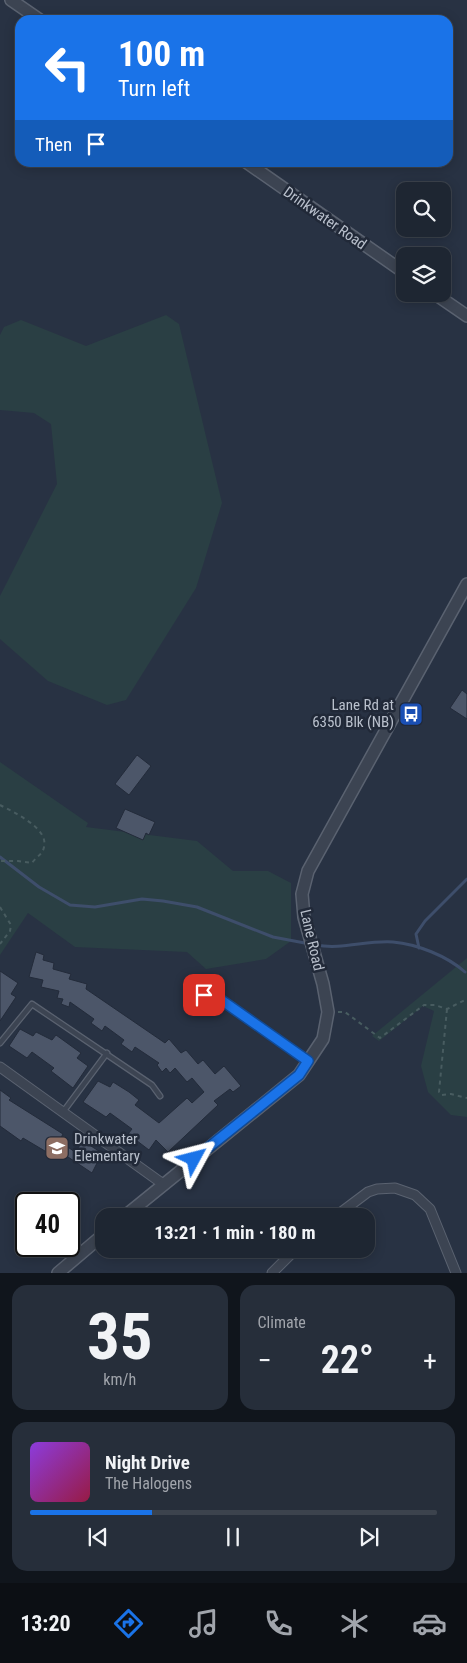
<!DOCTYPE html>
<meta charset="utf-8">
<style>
body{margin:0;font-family:"Roboto Condensed",sans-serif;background:#262e3a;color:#f1f3f6;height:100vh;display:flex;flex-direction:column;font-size:19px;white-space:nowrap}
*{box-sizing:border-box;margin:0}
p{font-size:16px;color:#a1a5ac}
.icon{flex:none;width:28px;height:28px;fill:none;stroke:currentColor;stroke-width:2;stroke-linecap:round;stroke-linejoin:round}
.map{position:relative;height:1273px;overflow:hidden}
.panel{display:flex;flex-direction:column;gap:12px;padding:12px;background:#10151c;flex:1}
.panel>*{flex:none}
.banner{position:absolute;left:15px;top:15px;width:438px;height:152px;border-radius:15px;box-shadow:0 2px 12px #0003,0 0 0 1px #3c434d;background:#1a73e8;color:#fff;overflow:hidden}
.tools{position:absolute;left:396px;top:182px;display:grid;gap:10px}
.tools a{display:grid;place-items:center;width:55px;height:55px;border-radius:10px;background:#1e2632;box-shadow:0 2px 12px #0003,0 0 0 1px #3c434d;font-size:25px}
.speed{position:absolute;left:15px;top:1192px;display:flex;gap:10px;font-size:25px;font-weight:700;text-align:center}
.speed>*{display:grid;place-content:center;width:65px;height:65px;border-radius:50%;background:#1e2632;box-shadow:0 2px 12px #0003,0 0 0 1px #3c434d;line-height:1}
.speed .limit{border:2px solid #111;border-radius:8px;background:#fff;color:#111}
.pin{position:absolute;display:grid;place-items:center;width:42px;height:42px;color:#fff;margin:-21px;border-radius:10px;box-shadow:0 2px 8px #0006}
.me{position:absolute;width:55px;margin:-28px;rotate:52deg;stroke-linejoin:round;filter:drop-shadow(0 0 4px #0008)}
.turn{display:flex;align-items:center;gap:18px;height:105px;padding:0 20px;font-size:22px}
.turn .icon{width:65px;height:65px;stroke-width:2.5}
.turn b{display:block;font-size:35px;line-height:42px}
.then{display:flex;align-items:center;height:48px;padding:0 20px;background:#0003;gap:10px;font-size:19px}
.big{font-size:38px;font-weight:700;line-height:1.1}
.panel .tile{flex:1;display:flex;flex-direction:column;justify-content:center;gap:8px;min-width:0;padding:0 18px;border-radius:15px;background:#262e3a}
.panel .dial{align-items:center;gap:0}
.dial b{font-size:65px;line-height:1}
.song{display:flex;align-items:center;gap:15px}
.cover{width:60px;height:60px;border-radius:8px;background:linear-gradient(135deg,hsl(270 70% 55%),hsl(340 70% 35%))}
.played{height:5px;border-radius:2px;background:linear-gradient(90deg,#1a73e8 30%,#3c434d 30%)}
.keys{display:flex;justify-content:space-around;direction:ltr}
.heat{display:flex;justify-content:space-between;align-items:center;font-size:28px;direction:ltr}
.panel .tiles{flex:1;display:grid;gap:12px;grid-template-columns:1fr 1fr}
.tile:last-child{grid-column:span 2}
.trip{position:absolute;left:95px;top:1208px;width:280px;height:50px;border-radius:15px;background:#1e2632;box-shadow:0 2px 12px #0003,0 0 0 1px #3c434d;font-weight:700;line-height:50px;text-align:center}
.tab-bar{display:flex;height:80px;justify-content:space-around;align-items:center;background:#0c0f14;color:#a1a5ac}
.tab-bar .icon{width:35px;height:35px}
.tab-bar .active{color:#1a73e8}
.tab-bar b{font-size:22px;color:#f1f3f6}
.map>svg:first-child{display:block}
.green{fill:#2a3f44}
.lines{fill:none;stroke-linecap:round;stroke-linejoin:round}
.stream{stroke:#3e4e6b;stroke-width:3}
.building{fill:#4c5669;stroke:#232b3a}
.service-casing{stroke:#5a6270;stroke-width:7}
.minor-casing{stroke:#5a6270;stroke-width:11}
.tertiary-casing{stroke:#5a6270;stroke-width:14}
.path{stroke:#485c60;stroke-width:2;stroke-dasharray:4 4;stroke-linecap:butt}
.service{stroke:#3c4452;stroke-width:4.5}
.minor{stroke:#3c4452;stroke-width:9}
.tertiary{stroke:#3c4452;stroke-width:11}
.route-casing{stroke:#114b97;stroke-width:12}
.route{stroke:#1a73e8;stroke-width:9}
.labels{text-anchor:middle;stroke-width:5;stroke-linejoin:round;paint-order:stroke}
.street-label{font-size:15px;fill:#b9c0cc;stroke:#212938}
.poi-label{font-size:15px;fill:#b9c0cc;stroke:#212938;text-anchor:end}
</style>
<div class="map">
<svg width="467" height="1273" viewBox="0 0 467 1273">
<rect width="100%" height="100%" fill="#283243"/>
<g class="green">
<polygon points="166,315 179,324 222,503 196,588 126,700 107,705 48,681 0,639 0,596 57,484 51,424 34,413 0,410 0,335 4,327 21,320 86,346"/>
<polygon points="0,762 88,823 86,827 197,841 233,871 268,871 291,883 291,941 266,959 206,969 187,952 75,947 28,913 0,955"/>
<polygon points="467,958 467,1117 451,1115 428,1092 421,1066 434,1011 423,1006 379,1041 372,1036"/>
</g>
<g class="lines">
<g class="stream">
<polyline points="0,857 39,887 70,905 95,907 142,899 163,901 197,907 273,937 310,944"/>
<path d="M316,945C342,950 367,940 393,942C417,944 447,956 465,972"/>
<polyline points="419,948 416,934 425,921 467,879"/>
</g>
</g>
<g class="building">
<polygon points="462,690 467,694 467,719 450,708"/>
<polygon points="137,755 151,766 129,795 115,784"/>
<polygon points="125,809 155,822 149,835 146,833 143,840 116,828"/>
<polygon points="36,952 44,955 43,960 54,963 53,969 71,974 69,979 87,984 86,989 165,1043 169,1039 181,1053 186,1050 198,1064 203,1060 215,1074 224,1066 241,1086 233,1092 230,1089 214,1101 218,1105 168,1152 156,1140 149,1150 128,1134 132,1129 110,1113 106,1117 83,1102 98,1081 110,1087 113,1082 129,1092 139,1100 135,1105 159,1123 187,1098 192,1103 204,1092 192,1078 187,1082 175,1068 170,1073 166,1068 162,1072 157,1065 159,1063 135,1047 132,1052 121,1044 124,1040 105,1026 102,1031 91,1023 94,1019 70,1002 69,1007 61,1004 63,999 57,998 59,991 41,987 43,980 29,977"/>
<polygon points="0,971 18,983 11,994 16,997 0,1021"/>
<polygon points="20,1029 33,1036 36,1032 52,1040 56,1035 81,1053 77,1058 88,1066 73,1088 51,1071 54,1068 32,1052 27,1058 9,1046"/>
<polygon points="0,1090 11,1098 9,1100 63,1134 59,1141 75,1152 83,1141 102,1153 92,1173 59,1151 55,1157 23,1138 21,1141 0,1126"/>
</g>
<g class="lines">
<g class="service-casing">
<g id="service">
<polyline points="192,993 217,997 308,1061"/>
<polyline points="0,1043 32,1004 152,1085 160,1096"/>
<polyline points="63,1112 107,1053"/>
</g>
</g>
<g class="minor-casing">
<g id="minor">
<polyline points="0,1067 163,1184"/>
<polyline points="336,1216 368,1192 377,1189 395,1188 415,1195 430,1209 456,1273"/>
<polyline points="272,1273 296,1249"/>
</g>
</g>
<g class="tertiary-casing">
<g id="tertiary">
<polyline points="11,0 40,20"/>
<polyline points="246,162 405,273"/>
<polyline points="435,294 467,316"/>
<polyline points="125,1216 299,1075 323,1039 328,1012 323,984 304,917 302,894 308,871 467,584"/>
<polyline points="58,1273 104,1234"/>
</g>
</g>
<g class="path">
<path d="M0,805C13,812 49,828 44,847C43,854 36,857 32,863L18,861H0"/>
<polyline points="0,907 11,925 10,931 0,944"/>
<polyline points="447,1009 439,1092 441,1095 451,1094 467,1098"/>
<polyline points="338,1012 345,1012 380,1038 424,1005 435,1005 447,1009 467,999"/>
</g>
<use href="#service" class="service"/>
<use href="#minor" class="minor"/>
<use href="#tertiary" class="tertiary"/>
</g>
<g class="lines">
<g class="route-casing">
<polyline id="route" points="194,1159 299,1075 308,1061 217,997 204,995"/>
</g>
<use href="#route" class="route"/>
</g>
<defs>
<g id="bus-square" transform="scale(1.25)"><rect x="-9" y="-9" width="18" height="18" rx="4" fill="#1a4fb4" stroke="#212938"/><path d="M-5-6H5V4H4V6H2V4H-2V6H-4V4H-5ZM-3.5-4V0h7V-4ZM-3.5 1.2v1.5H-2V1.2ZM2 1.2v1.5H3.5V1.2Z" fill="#fff"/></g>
<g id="school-square" transform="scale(1.25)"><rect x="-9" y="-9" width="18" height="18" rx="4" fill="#8d6e63" stroke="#212938"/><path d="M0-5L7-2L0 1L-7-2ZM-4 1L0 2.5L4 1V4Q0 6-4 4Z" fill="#fff"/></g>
</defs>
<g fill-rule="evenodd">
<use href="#bus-square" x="411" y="714"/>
<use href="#school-square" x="57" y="1148"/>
</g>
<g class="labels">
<g class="street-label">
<text transform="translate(325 218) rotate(35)" y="5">Drinkwater Road</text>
<text transform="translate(312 940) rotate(77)" y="5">Lane Road</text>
</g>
<g class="poi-label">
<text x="394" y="710">Lane Rd at<tspan x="394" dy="17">6350 Blk (NB)</tspan></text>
<text x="74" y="1144" text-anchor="start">Drinkwater<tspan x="74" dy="17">Elementary</tspan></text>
</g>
</g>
</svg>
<div class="tools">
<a><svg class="icon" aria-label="search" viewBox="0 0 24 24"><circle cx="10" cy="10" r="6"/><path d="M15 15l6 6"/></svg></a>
<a><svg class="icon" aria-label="layers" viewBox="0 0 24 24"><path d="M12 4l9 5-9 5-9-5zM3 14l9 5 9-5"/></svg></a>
</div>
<div class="speed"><div class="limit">40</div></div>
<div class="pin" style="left:204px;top:995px;background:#d93025"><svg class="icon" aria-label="arrive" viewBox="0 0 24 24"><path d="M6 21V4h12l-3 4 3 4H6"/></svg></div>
<svg class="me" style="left:194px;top:1159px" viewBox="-20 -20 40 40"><path d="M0-17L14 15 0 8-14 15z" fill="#1a73e8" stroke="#fff" stroke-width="4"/></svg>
<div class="trip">13:21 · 1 min · 180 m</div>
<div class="banner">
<div class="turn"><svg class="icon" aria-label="left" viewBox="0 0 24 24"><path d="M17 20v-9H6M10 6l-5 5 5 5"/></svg><div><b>100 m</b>Turn left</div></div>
<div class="then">Then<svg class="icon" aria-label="arrive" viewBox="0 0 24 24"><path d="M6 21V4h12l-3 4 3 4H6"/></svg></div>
</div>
</div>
<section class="panel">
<div class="tiles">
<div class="tile dial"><b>35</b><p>km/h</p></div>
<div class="tile"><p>Climate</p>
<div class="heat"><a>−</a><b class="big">22°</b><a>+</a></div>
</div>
<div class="tile">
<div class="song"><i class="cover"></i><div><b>Night Drive</b><p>The Halogens</p></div></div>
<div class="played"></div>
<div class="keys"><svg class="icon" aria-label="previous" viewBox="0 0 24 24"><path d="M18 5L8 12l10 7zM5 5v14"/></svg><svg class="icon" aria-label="pause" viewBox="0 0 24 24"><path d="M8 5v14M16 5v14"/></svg><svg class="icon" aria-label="next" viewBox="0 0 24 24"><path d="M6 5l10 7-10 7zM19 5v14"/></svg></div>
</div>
</div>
</section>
<nav class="tab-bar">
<b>13:20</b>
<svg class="icon active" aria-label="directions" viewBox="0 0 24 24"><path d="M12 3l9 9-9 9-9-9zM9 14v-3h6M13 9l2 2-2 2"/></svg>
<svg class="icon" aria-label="music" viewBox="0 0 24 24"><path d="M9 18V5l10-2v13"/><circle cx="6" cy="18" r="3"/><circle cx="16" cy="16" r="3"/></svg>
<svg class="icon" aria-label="phone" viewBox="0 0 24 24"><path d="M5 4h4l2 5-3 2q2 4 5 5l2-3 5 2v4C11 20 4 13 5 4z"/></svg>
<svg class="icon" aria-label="climate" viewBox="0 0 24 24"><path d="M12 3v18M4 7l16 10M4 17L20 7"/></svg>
<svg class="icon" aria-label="car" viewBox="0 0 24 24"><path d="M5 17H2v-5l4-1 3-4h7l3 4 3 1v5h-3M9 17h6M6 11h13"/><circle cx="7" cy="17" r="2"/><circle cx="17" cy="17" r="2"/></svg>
</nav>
